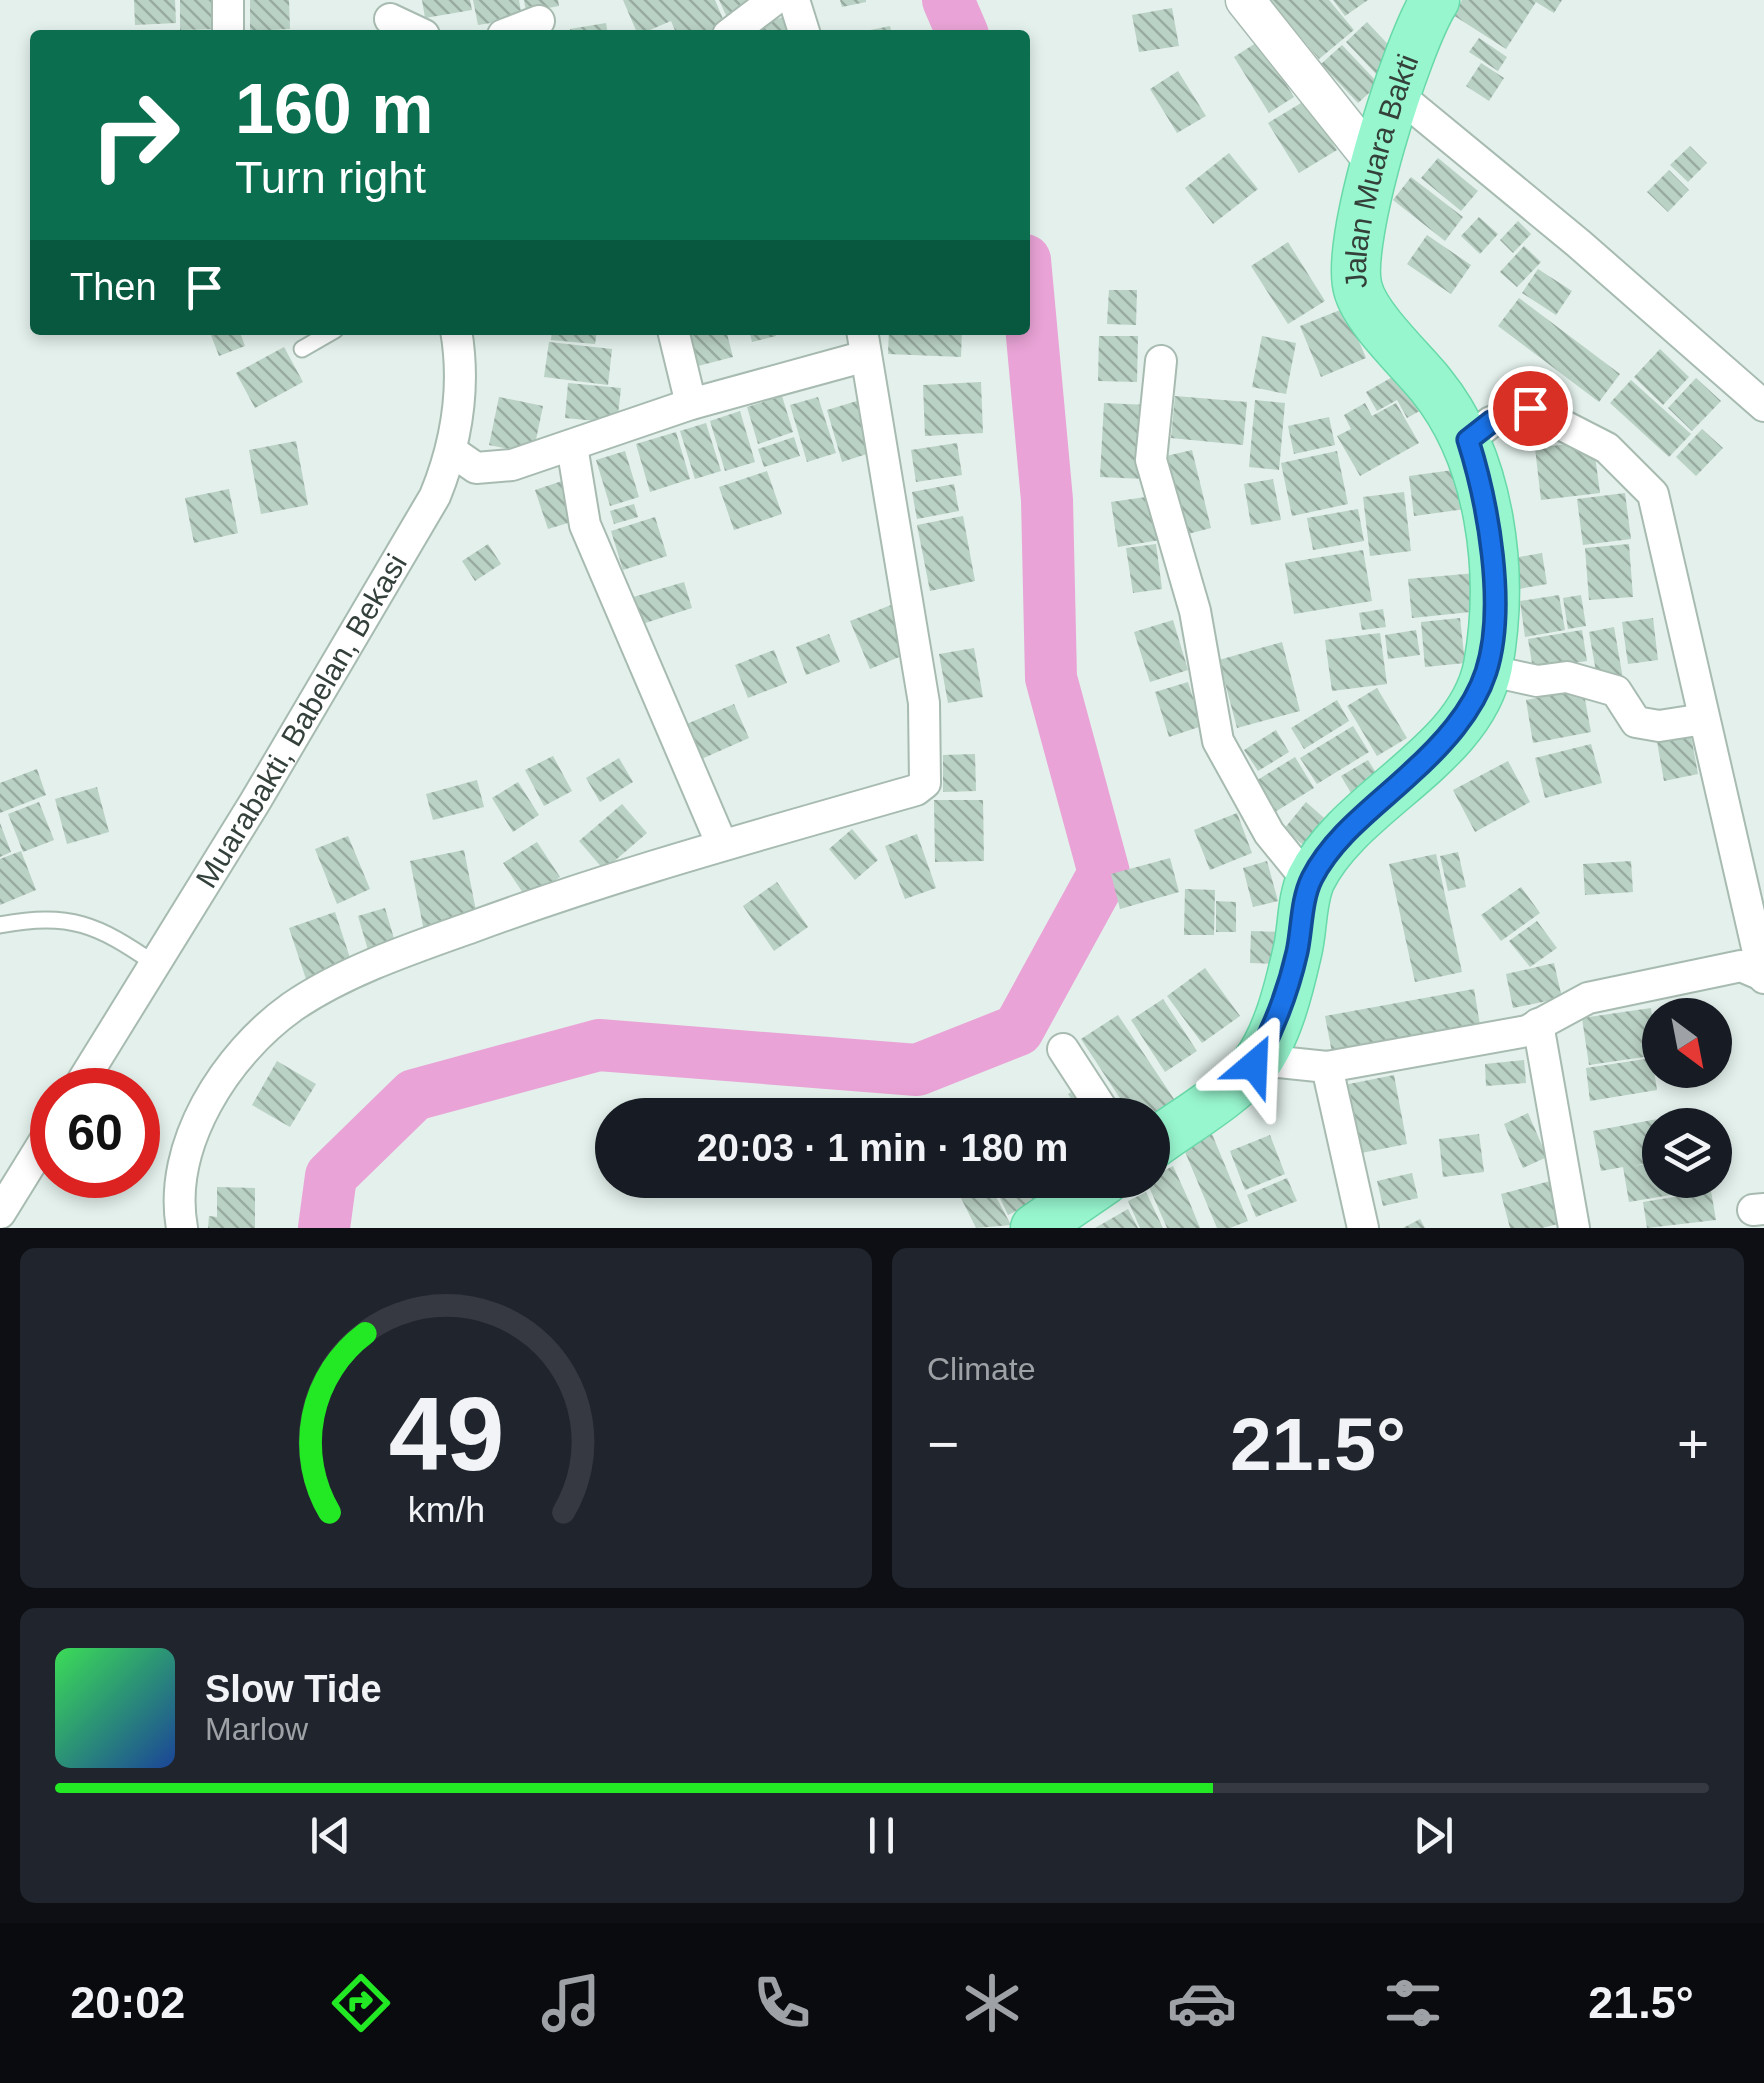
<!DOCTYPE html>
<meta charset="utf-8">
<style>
body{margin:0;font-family:Arial,sans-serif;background:#20242c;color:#f1f3f6;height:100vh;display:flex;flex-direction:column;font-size:38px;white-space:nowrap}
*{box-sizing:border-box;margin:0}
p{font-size:32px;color:#9ea1a6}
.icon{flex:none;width:55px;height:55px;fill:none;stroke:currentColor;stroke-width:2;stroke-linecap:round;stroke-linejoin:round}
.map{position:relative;height:1228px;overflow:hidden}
.details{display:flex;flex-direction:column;gap:20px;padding:20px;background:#0d0f14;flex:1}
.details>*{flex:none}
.guide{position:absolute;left:30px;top:30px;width:1000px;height:305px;border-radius:10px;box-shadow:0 5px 15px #0003;background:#0b6e4f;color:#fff;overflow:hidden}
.needle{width:65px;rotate:148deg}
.fabs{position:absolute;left:1642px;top:998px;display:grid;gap:20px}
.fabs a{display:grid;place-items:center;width:90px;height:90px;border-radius:50%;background:#171b24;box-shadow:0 5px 15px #0003;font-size:50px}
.speed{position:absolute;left:30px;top:1068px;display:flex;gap:20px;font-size:50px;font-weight:700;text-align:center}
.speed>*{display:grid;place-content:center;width:130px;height:130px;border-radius:50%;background:#171b24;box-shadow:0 5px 15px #0003;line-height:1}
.speed .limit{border:15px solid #d22;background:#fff;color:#111}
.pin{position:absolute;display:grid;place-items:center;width:85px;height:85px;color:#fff;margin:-42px;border:5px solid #fff;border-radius:50%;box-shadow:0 2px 10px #0007}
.me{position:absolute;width:110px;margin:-55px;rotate:26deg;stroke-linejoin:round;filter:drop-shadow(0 0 8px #0008)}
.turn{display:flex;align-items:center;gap:35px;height:210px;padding:0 40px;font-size:45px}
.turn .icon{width:130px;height:130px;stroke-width:2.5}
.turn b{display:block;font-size:70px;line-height:85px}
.then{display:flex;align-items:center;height:95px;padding:0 40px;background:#0003;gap:20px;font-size:38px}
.big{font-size:75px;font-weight:700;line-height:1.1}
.details .widget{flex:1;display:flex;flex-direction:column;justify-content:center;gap:15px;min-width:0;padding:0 35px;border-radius:15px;background:#20242c}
.details .dial{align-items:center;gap:0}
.dial svg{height:260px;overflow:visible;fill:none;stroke:#363941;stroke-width:7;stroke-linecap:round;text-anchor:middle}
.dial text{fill:#f1f3f6;stroke:none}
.song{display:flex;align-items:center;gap:30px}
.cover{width:120px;height:120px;border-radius:15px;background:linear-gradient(135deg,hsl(130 70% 55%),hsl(220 70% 35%))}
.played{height:10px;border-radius:5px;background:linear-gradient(90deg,#22e924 70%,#363941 70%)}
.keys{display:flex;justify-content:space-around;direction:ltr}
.heat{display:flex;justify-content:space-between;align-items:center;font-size:55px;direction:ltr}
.details .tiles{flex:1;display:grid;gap:20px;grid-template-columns:1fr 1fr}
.widget:last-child{grid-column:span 2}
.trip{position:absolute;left:595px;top:1098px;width:575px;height:100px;border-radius:50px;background:#171b24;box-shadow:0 5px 15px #0003;font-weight:700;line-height:100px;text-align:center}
.tab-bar{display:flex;height:160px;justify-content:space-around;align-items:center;background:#090b0e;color:#9ea1a6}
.tab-bar .icon{width:70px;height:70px}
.tab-bar .current{color:#22e924}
.tab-bar b{font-size:45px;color:#f1f3f6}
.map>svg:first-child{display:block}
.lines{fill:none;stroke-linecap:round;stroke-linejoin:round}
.river{stroke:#e9a3d6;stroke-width:52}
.building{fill:url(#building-back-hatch)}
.service-casing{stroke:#a7bbb1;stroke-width:19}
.minor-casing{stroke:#a7bbb1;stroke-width:34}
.tertiary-casing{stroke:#a7bbb1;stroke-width:41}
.primary-casing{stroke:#68d9a8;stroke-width:51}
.service{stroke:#fff;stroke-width:15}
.minor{stroke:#fff;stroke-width:30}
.tertiary{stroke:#fff;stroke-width:38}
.primary{stroke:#97f6ce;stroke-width:48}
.route-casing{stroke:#114b97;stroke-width:25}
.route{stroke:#1a73e8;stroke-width:18}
.labels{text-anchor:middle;stroke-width:8;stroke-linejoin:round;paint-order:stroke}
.street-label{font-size:30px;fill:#34413a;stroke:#fff}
</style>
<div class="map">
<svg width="1764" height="1228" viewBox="0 0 1764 1228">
<defs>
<pattern id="building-back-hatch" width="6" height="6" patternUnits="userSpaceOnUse" patternTransform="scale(2.5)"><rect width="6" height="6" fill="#bad1c5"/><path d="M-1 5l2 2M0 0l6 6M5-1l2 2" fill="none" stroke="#98aba1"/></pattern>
</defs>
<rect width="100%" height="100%" fill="#e3f0eb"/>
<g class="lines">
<g class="river">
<polyline points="948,0 963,35"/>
<polyline points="324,1228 331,1176 414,1095 599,1045 917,1070 1018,1030 1104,873 1051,678 1047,500 1025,260"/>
</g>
</g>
<g class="building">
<polygon points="134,0 175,0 176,23 135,25"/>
<polygon points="180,0 221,0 221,29 180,30"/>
<polygon points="250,0 289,0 290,29 250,31"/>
<polygon points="422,0 470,0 472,10 425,18"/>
<polygon points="473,0 519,0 522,18 478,25"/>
<polygon points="524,0 558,0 559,6 526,12"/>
<polygon points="623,0 715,0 729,33 677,35 671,21 638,35"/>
<polygon points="719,0 750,0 730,24"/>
<polygon points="840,0 866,0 866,2 842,7"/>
<polygon points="1269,0 1329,0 1354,30 1319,59"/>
<polygon points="1333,0 1368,0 1345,16"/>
<polygon points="1462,0 1562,0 1554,13 1536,2 1506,49 1453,15"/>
<polygon points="1172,8 1179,46 1139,52 1132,15"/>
<polygon points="790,16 794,35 758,35 756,23"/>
<polygon points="1367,22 1399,56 1378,76 1346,42"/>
<polygon points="606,23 608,35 571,35 570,29"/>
<polygon points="890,26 892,35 856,35 856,33"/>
<polygon points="1479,38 1507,57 1498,71 1469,52"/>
<polygon points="1259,41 1294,97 1269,113 1234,57"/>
<polygon points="1342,45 1379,84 1358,103 1321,64"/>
<polygon points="1481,63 1504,78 1489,101 1466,86"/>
<polygon points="1178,71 1206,116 1177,133 1150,89"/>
<polygon points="1306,100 1337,150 1299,173 1268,123"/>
<polygon points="1690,146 1707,163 1688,182 1670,165"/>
<polygon points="1229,153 1258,189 1213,224 1185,188"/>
<polygon points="1438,158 1478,191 1461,211 1421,178"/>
<polygon points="1669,170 1689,190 1668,212 1647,192"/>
<polygon points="1411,177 1463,217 1445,241 1393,200"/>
<polygon points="1479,217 1498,234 1480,254 1461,236"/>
<polygon points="1518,221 1531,234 1513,253 1500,240"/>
<polygon points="1427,235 1471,265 1451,294 1407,264"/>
<polygon points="1288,242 1325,301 1288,324 1251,266"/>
<polygon points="1524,246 1541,262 1517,287 1500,272"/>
<polygon points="1538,269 1572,291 1556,315 1522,293"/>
<polygon points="1109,290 1137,290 1136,325 1107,324"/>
<polygon points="1519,298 1620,374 1599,402 1498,326"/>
<polygon points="1345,308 1366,358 1321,377 1300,326"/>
<polygon points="209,330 239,330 245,346 219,356"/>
<polygon points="552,330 597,330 595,344 551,340"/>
<polygon points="688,330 726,330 733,357 698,366"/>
<polygon points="749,330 774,330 776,336 752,342"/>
<polygon points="889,330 962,330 961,357 888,354"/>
<polygon points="1099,336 1138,336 1137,382 1098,381"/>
<polygon points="1262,336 1296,343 1286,394 1252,387"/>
<polygon points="549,342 612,349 608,385 544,377"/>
<polygon points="284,347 303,382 255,408 236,373"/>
<polygon points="1660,349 1689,377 1663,405 1634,377"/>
<polygon points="1412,366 1434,403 1407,418 1397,400 1377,411 1366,392"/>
<polygon points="1696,378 1721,401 1692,431 1668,408"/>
<polygon points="1631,380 1691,434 1669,457 1610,403"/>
<polygon points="981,382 983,433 925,436 923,385"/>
<polygon points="568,383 621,388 617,423 565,418"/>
<polygon points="782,396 793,432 758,444 747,407"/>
<polygon points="1175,396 1247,402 1243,445 1171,438"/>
<polygon points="499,397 543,406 533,454 489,445"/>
<polygon points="818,397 836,453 807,462 790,405"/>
<polygon points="860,400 876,451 842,462 827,410"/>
<polygon points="1255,400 1285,403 1279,470 1249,467"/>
<polygon points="1104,403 1148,405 1144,479 1100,477"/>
<polygon points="1365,403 1372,416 1396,403 1419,443 1360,476 1337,436 1351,429 1344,415"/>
<polygon points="740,411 755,462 725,471 710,421"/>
<polygon points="1329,417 1335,445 1294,454 1288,426"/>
<polygon points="706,423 721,471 695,479 680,431"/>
<polygon points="1702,429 1723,448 1696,476 1676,457"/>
<polygon points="676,432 690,479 650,492 636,444"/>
<polygon points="794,437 800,456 764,467 758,449"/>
<polygon points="296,441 308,505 261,514 249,450"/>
<polygon points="1593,441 1600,493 1541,500 1535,448"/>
<polygon points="957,443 962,475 916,482 911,450"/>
<polygon points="1192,450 1211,528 1180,536 1162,457"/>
<polygon points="625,451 639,497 610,506 596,460"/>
<polygon points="1337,451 1348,504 1292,516 1281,463"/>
<polygon points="1468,468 1473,508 1414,516 1409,476"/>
<polygon points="767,471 782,514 734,530 719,487"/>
<polygon points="1273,479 1281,520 1251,525 1244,484"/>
<polygon points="565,480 578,520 548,529 535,490"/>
<polygon points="954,484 959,511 917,519 912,492"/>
<polygon points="229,489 238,533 194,543 185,498"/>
<polygon points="1404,492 1411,551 1370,556 1363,497"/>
<polygon points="1625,493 1631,539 1583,545 1577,499"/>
<polygon points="1153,496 1160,540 1118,547 1111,502"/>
<polygon points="634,504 638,517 614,524 610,511"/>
<polygon points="1358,509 1364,541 1313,550 1307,518"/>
<polygon points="963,516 975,581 930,591 917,525"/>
<polygon points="655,517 667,556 623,570 611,531"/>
<polygon points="488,544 501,564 475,581 462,561"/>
<polygon points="1156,544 1162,589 1133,593 1126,548"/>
<polygon points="1629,544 1633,597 1589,600 1585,548"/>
<polygon points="1363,550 1372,601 1294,614 1285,563"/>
<polygon points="1542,553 1547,584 1519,589 1514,558"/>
<polygon points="1476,573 1480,611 1412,618 1408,579"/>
<polygon points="684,582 692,608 639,625 630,598"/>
<polygon points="1559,595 1565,630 1525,637 1520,601"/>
<polygon points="1581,595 1586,626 1568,629 1563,598"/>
<polygon points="891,605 909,653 870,669 850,621"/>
<polygon points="1383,609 1386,627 1362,630 1359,613"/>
<polygon points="1460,618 1465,663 1425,667 1421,622"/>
<polygon points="1653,618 1658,660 1628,664 1622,622"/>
<polygon points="1173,620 1188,670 1150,682 1134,632"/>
<polygon points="1614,627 1623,679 1598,683 1589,632"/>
<polygon points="1416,630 1420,655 1388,659 1385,635"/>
<polygon points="1582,630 1587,661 1533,669 1528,639"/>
<polygon points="1380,633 1387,684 1332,691 1325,640"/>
<polygon points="829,634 840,662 806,675 796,647"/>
<polygon points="1282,642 1300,711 1237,728 1219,660"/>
<polygon points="974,648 983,697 948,703 939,654"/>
<polygon points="774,650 787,683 748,698 735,665"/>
<polygon points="1188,682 1202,726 1169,737 1155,692"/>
<polygon points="1377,688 1407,738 1377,756 1347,706"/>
<polygon points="1583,689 1591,732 1533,743 1526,700"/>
<polygon points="1337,700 1349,721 1304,749 1291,728"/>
<polygon points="734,704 749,738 697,761 682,726"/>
<polygon points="1353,726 1369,752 1317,784 1300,758"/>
<polygon points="1276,730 1289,752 1258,771 1244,750"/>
<polygon points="1691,736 1698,774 1664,781 1657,742"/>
<polygon points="1591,744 1602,783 1545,798 1535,758"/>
<polygon points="975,754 976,791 943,792 943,755"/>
<polygon points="553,756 572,791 544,806 525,770"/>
<polygon points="1295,757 1314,788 1265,818 1246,787"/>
<polygon points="619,758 633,782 600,802 586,778"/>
<polygon points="1368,760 1378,776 1351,793 1341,776"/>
<polygon points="1508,761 1530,802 1475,832 1453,790"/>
<polygon points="37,769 46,795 0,813 0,783"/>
<polygon points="477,780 484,807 433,820 426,794"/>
<polygon points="518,782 539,815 513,832 492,798"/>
<polygon points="97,787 109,832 67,844 55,799"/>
<polygon points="934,800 983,800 984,861 935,862"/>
<polygon points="39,802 54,840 23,852 8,814"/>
<polygon points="1306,802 1331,824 1309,850 1284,829"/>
<polygon points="622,804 647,833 604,870 579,841"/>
<polygon points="1237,813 1252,853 1210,870 1194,830"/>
<polygon points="0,823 11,852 0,857"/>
<polygon points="852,829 878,860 855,880 829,849"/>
<polygon points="917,834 936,888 905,899 885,846"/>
<polygon points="348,836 370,889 337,904 315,849"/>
<polygon points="537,842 560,877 527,899 503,863"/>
<polygon points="464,850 478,921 424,931 410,861"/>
<polygon points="21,851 36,890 0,905 0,859"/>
<polygon points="1458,852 1466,887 1448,891 1440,856"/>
<polygon points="1436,854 1462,972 1415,982 1389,864"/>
<polygon points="1170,858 1179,892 1120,909 1111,874"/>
<polygon points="1267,861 1278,901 1253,907 1243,868"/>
<polygon points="1631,861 1633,892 1585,895 1583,864"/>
<polygon points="777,882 808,927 774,951 743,906"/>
<polygon points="1521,887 1540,913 1501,941 1481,915"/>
<polygon points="1185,889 1215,890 1214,935 1184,935"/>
<polygon points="1216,901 1236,902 1236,932 1216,932"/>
<polygon points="385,908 395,942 368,950 358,916"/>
<polygon points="335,912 352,964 306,979 289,928"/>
<polygon points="1537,921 1557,948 1530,967 1509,941"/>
<polygon points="1251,931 1282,932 1280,964 1250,963"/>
<polygon points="1554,963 1562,998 1513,1008 1506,974"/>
<polygon points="1205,968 1240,1016 1202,1043 1167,996"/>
<polygon points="1474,989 1482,1037 1334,1063 1325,1016"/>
<polygon points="1163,999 1197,1051 1165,1072 1131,1020"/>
<polygon points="1651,1008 1658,1055 1589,1065 1582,1018"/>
<polygon points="1118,1015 1176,1102 1152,1117 1131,1115 1081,1039"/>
<polygon points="1652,1058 1657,1090 1590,1101 1586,1068"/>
<polygon points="1524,1060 1526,1083 1486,1086 1485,1064"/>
<polygon points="277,1061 316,1084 290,1127 252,1105"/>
<polygon points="1394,1075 1407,1144 1356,1154 1344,1085"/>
<polygon points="1085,1083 1104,1115 1081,1115 1068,1094"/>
<polygon points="1068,1098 1077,1115 1053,1115 1049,1108"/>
<polygon points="1528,1113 1547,1157 1523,1168 1504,1124"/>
<polygon points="1674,1116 1676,1125 1660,1125 1660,1160 1633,1166 1660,1162 1660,1180 1711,1180 1712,1188 1629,1202 1623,1167 1601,1171 1593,1131"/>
<polygon points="1212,1134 1248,1221 1230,1228 1217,1228 1183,1147"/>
<polygon points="1479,1134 1484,1172 1443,1177 1439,1139"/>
<polygon points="1270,1135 1285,1174 1245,1190 1230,1151"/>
<polygon points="1173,1166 1189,1201 1200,1228 1167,1228 1146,1180"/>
<polygon points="1412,1173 1418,1198 1383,1206 1377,1181"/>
<polygon points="1287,1178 1297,1201 1256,1217 1247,1195"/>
<polygon points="652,1180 697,1180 698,1186 655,1193"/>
<polygon points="976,1180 987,1180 1011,1225 976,1228 957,1190"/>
<polygon points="991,1180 1013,1180 996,1189"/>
<polygon points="1030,1180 1040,1199 1008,1215 998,1194"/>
<polygon points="1554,1180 1566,1222 1542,1228 1510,1228 1501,1194"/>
<polygon points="217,1187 255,1188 255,1228 208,1228 209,1216 217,1217"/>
<polygon points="1711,1191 1716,1220 1647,1228 1643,1202"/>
<polygon points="1146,1192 1163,1228 1140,1228 1128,1201"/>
<polygon points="1128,1209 1138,1228 1095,1228"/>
<polygon points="1420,1219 1425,1228 1403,1228"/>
</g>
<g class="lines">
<g class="service-casing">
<g id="service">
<polyline points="302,349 335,330"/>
<path d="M0,925C70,912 97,924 155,964"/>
</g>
</g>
<g class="minor-casing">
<g id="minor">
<polyline points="794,0 805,35"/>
<polyline points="390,19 424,35"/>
<polyline points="228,35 228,0"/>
<polyline points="503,35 539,21"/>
<polyline points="728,35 774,0"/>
<polyline points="1396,93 1578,243 1764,406"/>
<polyline points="673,330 691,404"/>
<polyline points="1161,361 1151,460 1195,611 1218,741 1269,833 1309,882"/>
<polyline points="1468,440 1491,422 1529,408 1607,448 1653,494 1764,978"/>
<polyline points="572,446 585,525 722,845"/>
<polyline points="453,452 476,468 512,465 691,404 866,356"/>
<polyline points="1487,670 1537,681 1567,677 1616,691 1636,722 1659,726 1704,719"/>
<polyline points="1538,1024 1574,1228"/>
<polyline points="1063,1049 1106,1115"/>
<polyline points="1254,1065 1279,1062 1327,1067 1527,1031 1588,998 1741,966 1762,975"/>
<polyline points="1327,1067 1363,1228"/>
<path id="s1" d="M77,1090L255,802L435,496C457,442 466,388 456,330"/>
<polyline points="1753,1210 1764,1209"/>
<polyline points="0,1213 52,1129"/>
<path d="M182,1228C167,1145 226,1054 292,1007C344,971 413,948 472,927C618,873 767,833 916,790L925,783L924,703L862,330"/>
</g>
</g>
<g class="tertiary-casing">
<polyline id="tertiary" points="1245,0 1378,167"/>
</g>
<g class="primary-casing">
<g id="primary">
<path id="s2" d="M1152,1145C1184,1121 1228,1097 1254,1066C1277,1038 1289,988 1297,953C1303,930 1301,901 1311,879C1350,800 1470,757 1488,666C1505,573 1491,459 1431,385C1411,360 1366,319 1358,289C1344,242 1407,43 1435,0"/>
<polyline points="1035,1228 1105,1180"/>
</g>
</g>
<use href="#service" class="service"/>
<use href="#minor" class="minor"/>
<use href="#tertiary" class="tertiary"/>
<use href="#primary" class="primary"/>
</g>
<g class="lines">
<g class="route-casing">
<path id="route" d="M1254,1065C1273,1030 1288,992 1297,952C1302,929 1301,900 1312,878C1334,835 1376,806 1410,774C1441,746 1473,712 1486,672C1507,607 1488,503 1468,440L1491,422L1530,408"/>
</g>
<use href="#route" class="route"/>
</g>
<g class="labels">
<g class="street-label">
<text dy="10" stroke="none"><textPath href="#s2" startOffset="1145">Jalan Muara Bakti</textPath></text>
<text dy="10" stroke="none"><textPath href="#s1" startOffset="432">Muarabakti, Babelan, Bekasi</textPath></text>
</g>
</g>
</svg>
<div class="fabs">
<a><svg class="needle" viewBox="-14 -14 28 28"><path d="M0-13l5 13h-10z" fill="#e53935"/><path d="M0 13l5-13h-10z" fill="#9ea1a6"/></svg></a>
<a><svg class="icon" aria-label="layers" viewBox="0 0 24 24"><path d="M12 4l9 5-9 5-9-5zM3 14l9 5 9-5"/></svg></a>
</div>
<div class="speed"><div class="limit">60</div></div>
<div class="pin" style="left:1530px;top:408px;background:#d93025"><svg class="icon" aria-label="arrive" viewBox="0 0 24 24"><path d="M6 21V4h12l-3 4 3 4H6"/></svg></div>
<svg class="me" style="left:1254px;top:1065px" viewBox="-20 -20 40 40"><path d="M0-17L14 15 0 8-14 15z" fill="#1a73e8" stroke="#fff" stroke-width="4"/></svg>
<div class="trip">20:03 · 1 min · 180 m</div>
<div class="guide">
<div class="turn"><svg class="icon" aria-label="right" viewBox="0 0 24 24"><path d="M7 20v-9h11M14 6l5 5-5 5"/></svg><div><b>160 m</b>Turn right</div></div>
<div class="then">Then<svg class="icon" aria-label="arrive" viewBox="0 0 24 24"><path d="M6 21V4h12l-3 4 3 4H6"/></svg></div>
</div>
</div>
<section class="details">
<div class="tiles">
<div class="widget dial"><svg viewBox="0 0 100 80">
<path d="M14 69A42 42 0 1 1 86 69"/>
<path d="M14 69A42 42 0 0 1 25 14" stroke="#22e924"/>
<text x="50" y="56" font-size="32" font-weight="700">49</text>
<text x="50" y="72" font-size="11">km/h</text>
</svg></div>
<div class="widget"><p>Climate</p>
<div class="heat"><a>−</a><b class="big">21.5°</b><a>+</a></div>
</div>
<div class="widget">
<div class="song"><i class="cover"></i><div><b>Slow Tide</b><p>Marlow</p></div></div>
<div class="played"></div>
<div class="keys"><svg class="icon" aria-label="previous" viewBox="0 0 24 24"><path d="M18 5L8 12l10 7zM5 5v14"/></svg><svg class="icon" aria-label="pause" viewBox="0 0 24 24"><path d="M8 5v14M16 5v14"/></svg><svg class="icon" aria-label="next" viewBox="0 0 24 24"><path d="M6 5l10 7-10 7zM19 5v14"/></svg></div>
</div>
</div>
</section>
<nav class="tab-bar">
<b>20:02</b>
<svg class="icon current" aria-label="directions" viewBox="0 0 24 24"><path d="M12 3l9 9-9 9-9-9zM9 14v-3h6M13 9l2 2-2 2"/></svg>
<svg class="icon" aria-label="music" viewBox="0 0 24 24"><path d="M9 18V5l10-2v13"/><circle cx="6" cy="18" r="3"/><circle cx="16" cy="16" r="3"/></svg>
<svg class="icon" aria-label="phone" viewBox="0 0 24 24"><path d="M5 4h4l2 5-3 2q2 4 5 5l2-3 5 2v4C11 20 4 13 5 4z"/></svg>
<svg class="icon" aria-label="climate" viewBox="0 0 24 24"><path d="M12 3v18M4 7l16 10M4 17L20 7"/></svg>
<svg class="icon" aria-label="car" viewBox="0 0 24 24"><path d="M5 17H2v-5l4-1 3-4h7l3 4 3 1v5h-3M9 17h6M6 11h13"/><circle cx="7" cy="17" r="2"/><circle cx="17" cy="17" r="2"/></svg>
<svg class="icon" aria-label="filters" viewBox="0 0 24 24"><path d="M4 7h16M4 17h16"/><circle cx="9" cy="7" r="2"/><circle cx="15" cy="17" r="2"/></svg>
<b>21.5°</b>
</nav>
